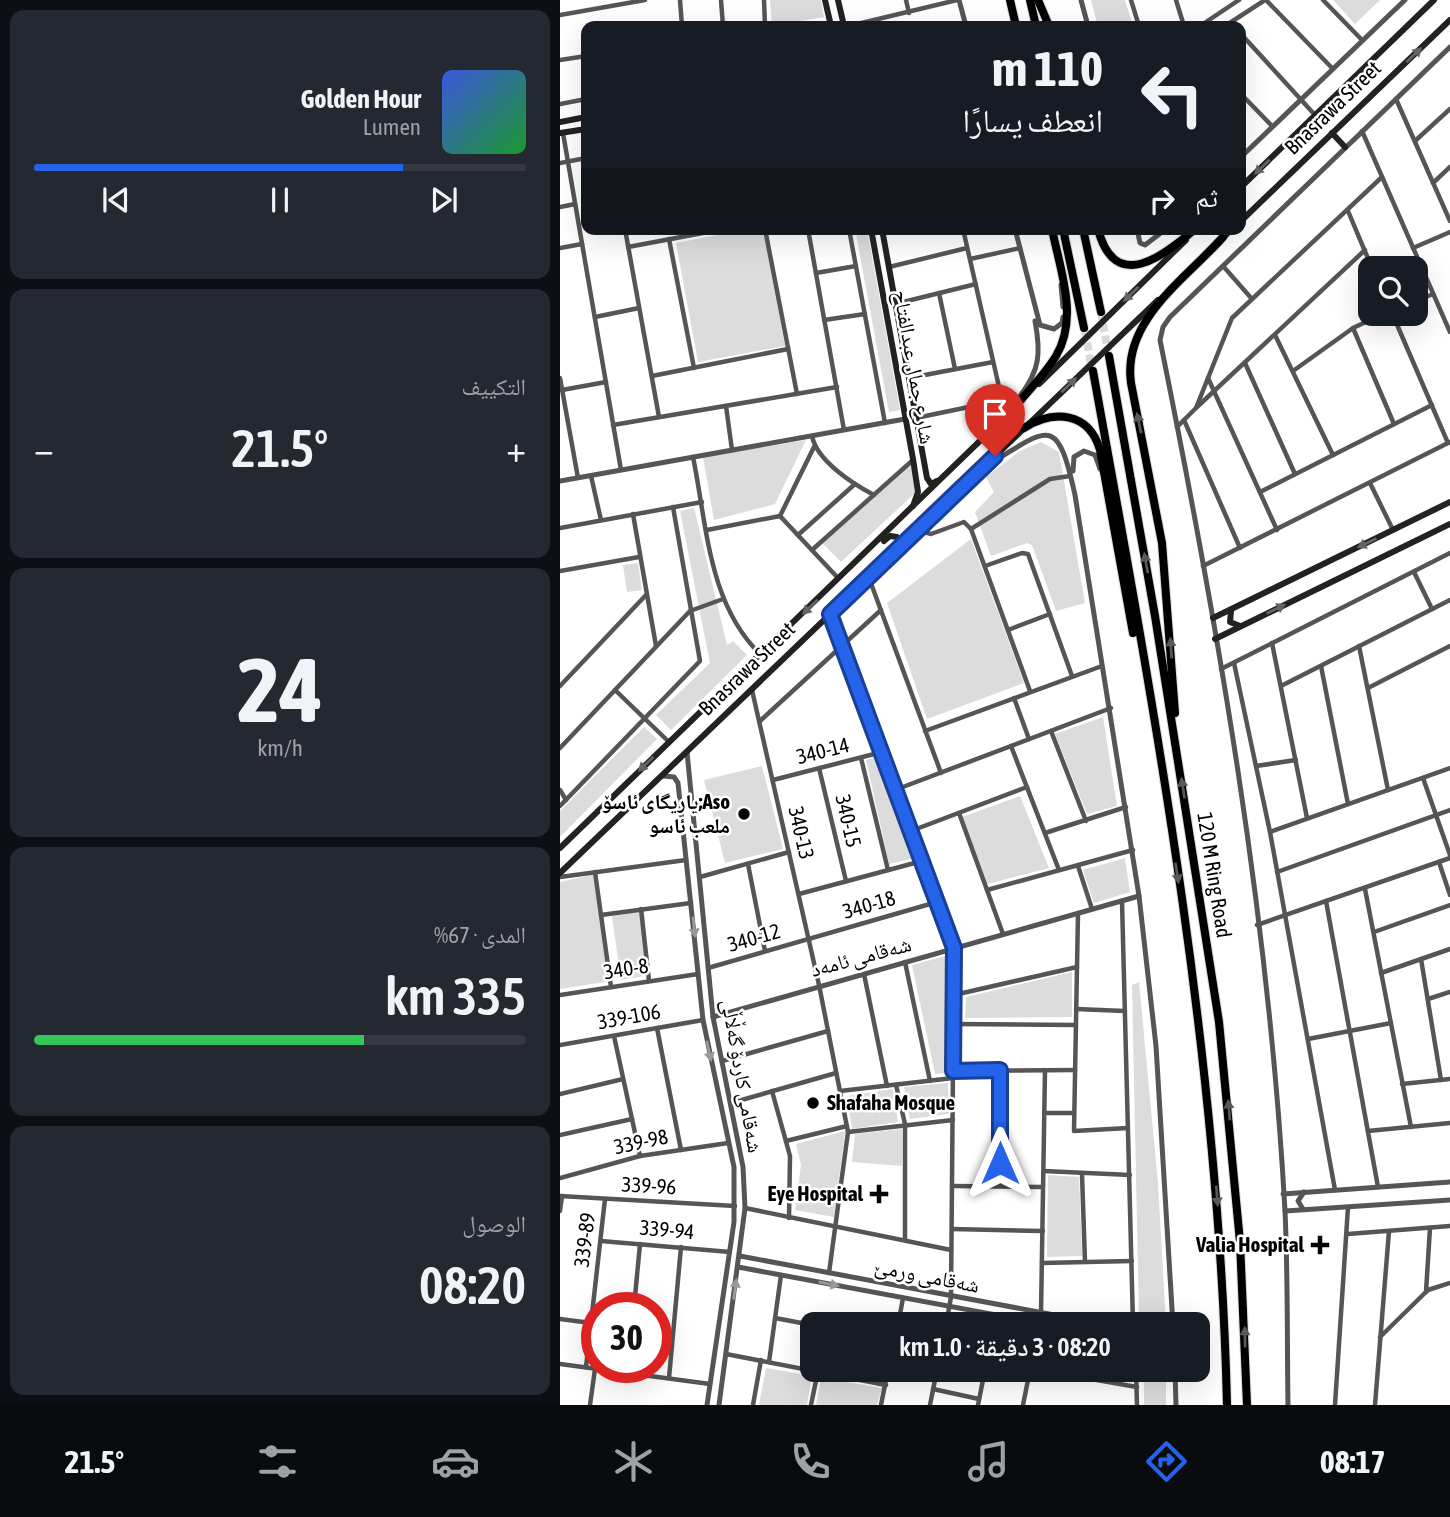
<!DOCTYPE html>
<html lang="ar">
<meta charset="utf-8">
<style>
body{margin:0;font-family:"Asap Condensed","Noto Naskh Arabic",sans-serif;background:#242831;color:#f1f3f6;direction:rtl;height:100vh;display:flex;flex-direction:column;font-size:26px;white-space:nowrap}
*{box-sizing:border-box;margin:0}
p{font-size:23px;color:#9ea1a6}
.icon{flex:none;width:38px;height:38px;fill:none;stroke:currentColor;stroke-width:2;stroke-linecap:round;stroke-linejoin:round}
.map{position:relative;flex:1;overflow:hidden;direction:ltr}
.side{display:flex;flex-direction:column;gap:10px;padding:10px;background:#0d0f14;width:560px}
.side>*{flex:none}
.banner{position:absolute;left:21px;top:21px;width:665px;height:214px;border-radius:14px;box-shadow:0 7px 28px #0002;direction:rtl;background:#171b24;color:#f1f3f6;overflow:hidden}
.controls{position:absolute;left:798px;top:256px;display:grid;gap:14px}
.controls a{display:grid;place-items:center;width:70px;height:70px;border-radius:14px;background:#171b24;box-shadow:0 7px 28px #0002;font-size:35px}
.speed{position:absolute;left:21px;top:1292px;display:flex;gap:14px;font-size:35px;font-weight:700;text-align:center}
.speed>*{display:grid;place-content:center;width:91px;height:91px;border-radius:50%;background:#171b24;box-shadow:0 7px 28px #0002;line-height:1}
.speed .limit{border:10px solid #d22;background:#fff;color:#111}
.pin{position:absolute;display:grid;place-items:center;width:60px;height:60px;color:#fff;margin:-72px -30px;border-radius:50% 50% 50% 0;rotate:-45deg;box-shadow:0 0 7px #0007}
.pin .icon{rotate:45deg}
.me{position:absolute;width:77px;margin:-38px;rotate:0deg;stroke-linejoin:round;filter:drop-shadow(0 0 5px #0008)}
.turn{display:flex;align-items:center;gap:24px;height:147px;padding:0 28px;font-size:32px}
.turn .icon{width:91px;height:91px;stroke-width:2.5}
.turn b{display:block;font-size:49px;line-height:60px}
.then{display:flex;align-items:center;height:66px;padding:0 28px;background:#0003;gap:14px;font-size:26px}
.big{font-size:52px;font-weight:600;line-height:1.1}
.side .card{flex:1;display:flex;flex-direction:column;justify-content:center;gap:10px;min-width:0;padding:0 24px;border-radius:14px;background:#242831}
.side .dial{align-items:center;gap:0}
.dial b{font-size:91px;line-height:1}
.song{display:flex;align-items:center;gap:21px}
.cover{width:84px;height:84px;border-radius:10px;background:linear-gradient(135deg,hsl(230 70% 55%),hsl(130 70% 35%))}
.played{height:7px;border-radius:4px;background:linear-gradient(90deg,#2563eb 75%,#363941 75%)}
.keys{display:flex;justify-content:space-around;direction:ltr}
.heat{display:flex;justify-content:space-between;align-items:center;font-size:38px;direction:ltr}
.charge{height:10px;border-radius:5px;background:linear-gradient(90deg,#34c759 67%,#363941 0)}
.trip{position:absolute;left:240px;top:1312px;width:410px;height:70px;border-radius:14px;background:#171b24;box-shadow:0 7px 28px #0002;font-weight:600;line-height:70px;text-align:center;direction:rtl}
.tab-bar{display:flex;height:112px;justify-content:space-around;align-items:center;background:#090b0e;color:#9ea1a6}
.tab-bar .icon{width:49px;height:49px}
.tab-bar .on{color:#2563eb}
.tab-bar b{font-size:32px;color:#f1f3f6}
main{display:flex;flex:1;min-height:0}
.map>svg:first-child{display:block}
.green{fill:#dcdcdc}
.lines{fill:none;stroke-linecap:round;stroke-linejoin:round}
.motorway-tunnel{stroke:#d9d9d9;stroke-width:8;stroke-dasharray:8 4;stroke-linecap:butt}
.motorway-casing{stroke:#dbdbdb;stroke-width:10}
.minor{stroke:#555;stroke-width:4.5}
.tertiary{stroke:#555;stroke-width:5}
.secondary{stroke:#222;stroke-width:6}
.motorway{stroke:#000;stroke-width:8}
.oneway{fill:#646464}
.oneway2{fill:#595959}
.oneway3{fill:#999}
.route-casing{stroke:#184099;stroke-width:18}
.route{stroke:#2563eb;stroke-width:12}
.poi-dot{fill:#000;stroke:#fff;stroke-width:2.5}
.labels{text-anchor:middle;stroke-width:5;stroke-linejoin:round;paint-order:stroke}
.street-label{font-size:21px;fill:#000;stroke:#fff}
.poi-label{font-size:21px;font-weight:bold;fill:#000;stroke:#fff;text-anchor:end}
</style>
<main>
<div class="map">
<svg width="890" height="1405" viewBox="0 0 890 1405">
<rect width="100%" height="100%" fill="#fff"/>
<g class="green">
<polygon points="210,0 261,0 264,17 212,26"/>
<polygon points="531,0 565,0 573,26 538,26"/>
<polygon points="773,0 820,0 795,24"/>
<polygon points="188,229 203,229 225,346 138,362 116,243"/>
<polygon points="295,229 307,229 340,410 329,412"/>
<polygon points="246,440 215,504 154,520 143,457"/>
<polygon points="481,442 499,452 525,603 496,611 472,545 467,543 431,556 415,512 434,492 426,477 460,451"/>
<polygon points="352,464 355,493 281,562 262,543"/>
<polygon points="134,508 167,645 173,641 187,655 111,730 96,715 150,663 120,511"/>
<polygon points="411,539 464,683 367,719 327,603"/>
<polygon points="78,563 82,590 67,592 63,565"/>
<polygon points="543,717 557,806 527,814 495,734"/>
<polygon points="84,727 97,739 0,837 0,811"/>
<polygon points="318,757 355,858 329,864 306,760"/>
<polygon points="202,766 223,849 165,863 144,780"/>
<polygon points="460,796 489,868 427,884 402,817"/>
<polygon points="565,858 570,892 534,903 523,870"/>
<polygon points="36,874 51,981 0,989 0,882"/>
<polygon points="84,911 90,975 61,980 52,916"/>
<polygon points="389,955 388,1073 375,1074 352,965"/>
<polygon points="512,972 512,1017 405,1018 406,997"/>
<polygon points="579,982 598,1183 606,1325 579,1319 572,985"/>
<polygon points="388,1083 389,1114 350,1119 344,1087"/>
<polygon points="333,1089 338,1122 292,1129 287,1096"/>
<polygon points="342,1129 342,1166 292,1162 295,1134"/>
<polygon points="285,1131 274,1217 235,1210 241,1165 236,1144"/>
<polygon points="488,1175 519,1177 522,1256 487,1257"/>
<polygon points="206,1368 252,1376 247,1405 199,1405"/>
<rect x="584" y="1370" width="22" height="35"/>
<polygon points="261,1378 322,1388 317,1405 256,1405"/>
</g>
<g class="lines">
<g class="motorway-tunnel">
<polyline points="541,312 548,353"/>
<polyline points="525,331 532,370"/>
</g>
<g class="motorway-casing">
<g id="motorway">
<polyline points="450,0 456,26"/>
<polyline points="470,0 476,26"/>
<polyline points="478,0 489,26"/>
<polyline points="503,229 524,328"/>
<polyline points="523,229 541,312"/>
<path d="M538,229C555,295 605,255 635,229"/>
<polyline points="549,356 595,616 659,1022 680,1242 687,1405"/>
<path d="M533,371C595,713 659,1057 667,1405"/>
<path d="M455,407C469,390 485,374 496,356C519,317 500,270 492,229"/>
<path d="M464,428C494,409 529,412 540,450L573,633"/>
<path d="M615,713L602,543L571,383C562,320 626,279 663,237"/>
</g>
</g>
<g class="minor">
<polyline points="120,0 122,26"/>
<polyline points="161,0 163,26"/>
<polyline points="204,0 205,26"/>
<polyline points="346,0 349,13"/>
<polyline points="571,0 579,26"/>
<polyline points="616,0 624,26"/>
<polyline points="706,0 773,69"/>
<polyline points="763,0 802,40"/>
<polyline points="0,15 85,0"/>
<polyline points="289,26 397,0"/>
<polyline points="640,26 679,0"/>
<polyline points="665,26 705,0"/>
<polyline points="681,34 755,115"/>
<polyline points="0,60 26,56"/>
<polyline points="681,94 712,126"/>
<polyline points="836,99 890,221"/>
<polyline points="0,104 26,99"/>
<polyline points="802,131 890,332"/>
<polyline points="3,133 61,470"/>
<polyline points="855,141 890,109"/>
<polyline points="0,163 26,158"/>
<polyline points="873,183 890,167"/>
<polyline points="0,207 15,204"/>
<polyline points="788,211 812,268"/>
<polyline points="65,229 99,417"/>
<polyline points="205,229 237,394"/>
<polyline points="248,229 284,430"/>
<polyline points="289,229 325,423"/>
<polyline points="109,239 134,368"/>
<polyline points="68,247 164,229"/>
<polyline points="0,248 22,244"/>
<polyline points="853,248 890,232"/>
<polyline points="410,259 460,248"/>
<polyline points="663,266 692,299"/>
<polyline points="329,267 407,248"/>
<polyline points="256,273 296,266"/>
<polyline points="379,293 395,369"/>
<polyline points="856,301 873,294"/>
<polyline points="335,304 416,284"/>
<polyline points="832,313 888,443"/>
<polyline points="35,317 79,308"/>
<polyline points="264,320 305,314"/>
<polyline points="793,328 834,424"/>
<polyline points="715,335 773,455"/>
<polyline points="685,363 735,474"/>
<polyline points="733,371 793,328 825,313"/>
<polyline points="92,376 228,349"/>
<polyline points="0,378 18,478"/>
<polyline points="349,378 433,362"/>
<polyline points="648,378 717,530"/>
<polyline points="2,390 46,382"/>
<polyline points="166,406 172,450"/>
<polyline points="637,407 805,250"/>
<polyline points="356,418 442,400 403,229"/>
<polyline points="624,420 680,548"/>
<polyline points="53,425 277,387"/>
<polyline points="617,427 636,408 672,318 822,177"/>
<path d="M252,436C257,461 293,484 314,495"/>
<path d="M133,457C147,525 148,603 200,654"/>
<polyline points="31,476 41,520"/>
<polyline points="810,483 833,530"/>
<polyline points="700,492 872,405"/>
<polyline points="73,514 96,646"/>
<polyline points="220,516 278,578"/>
<polyline points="220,516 254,447"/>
<polyline points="0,528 142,502"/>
<polyline points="411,529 490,479 510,476"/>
<polyline points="147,530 220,516"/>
<polyline points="357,530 371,534 404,522 411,529 470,691"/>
<polyline points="238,535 295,484"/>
<polyline points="252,550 353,460"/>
<polyline points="425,566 462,553 468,554 512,676"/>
<polyline points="643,566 890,442"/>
<polyline points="0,571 79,557"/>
<polyline points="854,572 872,609"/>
<polyline points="309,578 381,773"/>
<polyline points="271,614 394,948 391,1297 386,1325"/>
<polyline points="448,630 490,614"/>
<polyline points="712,643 747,818"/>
<polyline points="799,646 828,790"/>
<polyline points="674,663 710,832 775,1190"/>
<polyline points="761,666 788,804"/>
<polyline points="661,669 890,553"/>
<polyline points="0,686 86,595"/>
<polyline points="721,686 890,600"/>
<polyline points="808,688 890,646"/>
<polyline points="55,690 109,742"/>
<polyline points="192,690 259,985 288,1132 269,1273"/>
<polyline points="454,698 469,739"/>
<polyline points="200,721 321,610"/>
<polyline points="365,731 542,666"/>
<polyline points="491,731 526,821"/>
<polyline points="451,746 499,870"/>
<polyline points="0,748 130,611 163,599"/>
<polyline points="301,758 328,870"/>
<polyline points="696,766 736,760"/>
<polyline points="259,768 286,881"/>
<polyline points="863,778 890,855"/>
<polyline points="213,780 322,752"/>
<polyline points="0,790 6,800"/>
<polyline points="335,790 551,708"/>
<polyline points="0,806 140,661 113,507"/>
<polyline points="399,813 443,934"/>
<polyline points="351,831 467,787"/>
<polyline points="710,832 890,768"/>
<polyline points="485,833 566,807"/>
<polyline points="879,862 890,895"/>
<polyline points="188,864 205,951"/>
<polyline points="518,866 532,909"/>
<polyline points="35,872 51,987"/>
<polyline points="717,872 890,810"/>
<polyline points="0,877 126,860"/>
<polyline points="140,877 229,852"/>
<polyline points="805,889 851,1127"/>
<polyline points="427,890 573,850"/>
<polyline points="239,894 362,861"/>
<polyline points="562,901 573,1325"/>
<polyline points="766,901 818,1187"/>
<polyline points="81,909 89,981"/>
<polyline points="518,913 514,1131 568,1128"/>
<polyline points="41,915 131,903"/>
<polyline points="697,925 890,858"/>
<polyline points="814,932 890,905"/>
<polyline points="861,959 881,1080"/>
<polyline points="345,962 370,1081"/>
<polyline points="148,968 377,902"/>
<polyline points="821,973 890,949"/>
<polyline points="304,974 327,1086"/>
<polyline points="0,995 138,974"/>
<polyline points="394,995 517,967"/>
<polyline points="868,999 890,992"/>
<polyline points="516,1009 565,1011"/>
<polyline points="393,1024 516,1025"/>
<polyline points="97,1028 121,1150"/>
<polyline points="54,1036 80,1156"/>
<polyline points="748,1039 831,1023"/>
<polyline points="0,1045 143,1020"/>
<polyline points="162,1061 268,1031"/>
<polyline points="393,1071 515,1070"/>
<polyline points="440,1071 440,1186"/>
<polyline points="842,1084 890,1079"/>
<polyline points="336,1085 345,1124 345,1240"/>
<polyline points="212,1091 230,1156 229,1218"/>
<polyline points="280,1091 393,1078"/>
<polyline points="0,1094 63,1079"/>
<polyline points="171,1103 276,1073"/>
<polyline points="484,1113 514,1113"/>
<polyline points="808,1131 890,1123"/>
<polyline points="288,1132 393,1120"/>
<polyline points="0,1135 72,1119"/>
<polyline points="226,1141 287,1126"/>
<polyline points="484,1171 570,1175"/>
<polyline points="522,1174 525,1262"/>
<polyline points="0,1178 80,1156 168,1143"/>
<polyline points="392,1186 483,1187"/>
<polyline points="0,1196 175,1206"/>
<polyline points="185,1208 391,1250"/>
<polyline points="0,1211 2,1196"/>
<polyline points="392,1229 483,1231"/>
<polyline points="788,1234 890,1226"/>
<polyline points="41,1241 170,1252"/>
<polyline points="482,1263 572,1261"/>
<polyline points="866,1292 870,1228"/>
<polyline points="74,1307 80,1244"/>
<polyline points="481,1313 485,1070"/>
<polyline points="215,1318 252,1325"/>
<polyline points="0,1319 31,1323"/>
<polyline points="338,1325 343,1298"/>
<polyline points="434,1325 436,1315"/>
<polyline points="820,1337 868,1290 890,1283"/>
<polyline points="166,1354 326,1385"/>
<polyline points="209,1362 221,1275"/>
<polyline points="0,1364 150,1384"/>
<polyline points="26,1367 45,1199"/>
<polyline points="479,1370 577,1387"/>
<polyline points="576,1370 577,1405"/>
<polyline points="109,1378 121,1247"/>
<polyline points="373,1389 419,1399"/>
<polyline points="30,1405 35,1369"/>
<polyline points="193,1405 201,1360"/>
<polyline points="251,1405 258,1371"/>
<polyline points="321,1405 328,1370"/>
<polyline points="370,1405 377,1370"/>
<polyline points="418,1405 425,1370"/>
<polyline points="463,1405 470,1370"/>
<polyline points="775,1405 788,1207"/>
<polyline points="815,1405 829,1231"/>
</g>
<g class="tertiary">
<polyline points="399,0 406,26"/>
<polyline points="521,0 528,26"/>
<polyline points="681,157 845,0"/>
<polyline points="455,229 480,325 494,329 502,323 503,317"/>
<polyline points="577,229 580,243 585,245 606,229"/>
<polyline points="501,285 503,307"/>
<path d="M460,396C480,370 481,353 475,321"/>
<path d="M428,465C489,428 497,413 515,495L579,896L596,1046L613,1325"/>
<polyline points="513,471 514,457 524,451 535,455 540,469"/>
<polyline points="0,481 345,419"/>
<polyline points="127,752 153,1017 183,1167 185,1208 159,1405"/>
<polyline points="103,776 114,777 118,783 143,1020 174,1167 174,1222 147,1405"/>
<polyline points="153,1017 579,896"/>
<polyline points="723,1194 890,1182"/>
<polyline points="743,1209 738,1201 744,1192"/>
<polyline points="725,1211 890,1200"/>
<polyline points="180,1256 548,1325"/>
<polyline points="178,1267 490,1325"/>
<polyline points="615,1370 616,1405"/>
<path d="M728,1405C727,1340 728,1275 725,1211C709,918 658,626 600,340L603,327L610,317L890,47"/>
</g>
<g class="secondary">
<polyline points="265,0 271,26"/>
<polyline points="278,0 284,26"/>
<polyline points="25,99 26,106"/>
<polyline points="0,122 26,117"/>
<polyline points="0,133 26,129"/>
<polyline points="772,133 785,147"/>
<polyline points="681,187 874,0"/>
<polyline points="681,221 890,20"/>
<polyline points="311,229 353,459 358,492 353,506"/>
<polyline points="322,229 367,478 371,484 377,481"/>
<polyline points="661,240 672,229"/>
<polyline points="479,384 626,240"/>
<polyline points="324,541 330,536 337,537 340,542 338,549"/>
<polyline points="671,611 670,622 680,626"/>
<polyline points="653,618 890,502"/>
<polyline points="655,639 890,524"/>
<polyline points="0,848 458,404"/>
<polyline points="0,873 598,300"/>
</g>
<use href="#motorway" class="motorway"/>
</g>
<defs><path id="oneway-solid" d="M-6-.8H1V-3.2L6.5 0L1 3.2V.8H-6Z" transform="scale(1.75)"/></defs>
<g class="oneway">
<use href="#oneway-solid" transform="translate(854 55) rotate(-44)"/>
<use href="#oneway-solid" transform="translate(702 167) rotate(136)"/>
<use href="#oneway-solid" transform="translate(571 294) rotate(136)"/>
<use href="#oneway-solid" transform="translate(509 385) rotate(-44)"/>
<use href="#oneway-solid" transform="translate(807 543) rotate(154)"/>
<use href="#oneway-solid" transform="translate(250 607) rotate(136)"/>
<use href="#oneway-solid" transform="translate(716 609) rotate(-26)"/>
<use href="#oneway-solid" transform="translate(86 764) rotate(136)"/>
</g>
<g class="oneway2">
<use href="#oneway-solid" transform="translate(579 423) rotate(-102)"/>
<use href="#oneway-solid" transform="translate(586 563) rotate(-100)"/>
<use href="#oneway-solid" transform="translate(611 648) rotate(-94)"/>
<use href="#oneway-solid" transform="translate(623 788) rotate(-99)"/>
<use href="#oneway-solid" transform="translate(617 873) rotate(81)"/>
<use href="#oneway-solid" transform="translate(669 1110) rotate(-95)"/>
<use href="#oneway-solid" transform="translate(657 1196) rotate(86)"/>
<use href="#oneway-solid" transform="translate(685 1337) rotate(-91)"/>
</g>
<g class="oneway3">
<use href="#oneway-solid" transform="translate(134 927) rotate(84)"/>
<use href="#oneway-solid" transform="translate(149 1051) rotate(78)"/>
<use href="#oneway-solid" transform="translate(269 1284) rotate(11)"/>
<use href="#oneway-solid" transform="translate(175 1289) rotate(-82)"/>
</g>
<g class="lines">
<g class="route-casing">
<polyline id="route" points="435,456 270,614 394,948 393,1071 440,1070 440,1163"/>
</g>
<use href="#route" class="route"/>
</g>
<g class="poi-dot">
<circle cx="184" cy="814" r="7"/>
<circle cx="253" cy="1103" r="7"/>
<path d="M315.5 1183.5h7v7h7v7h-7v7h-7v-7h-7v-7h7z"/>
<path d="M756.5 1234.5h7v7h7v7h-7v7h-7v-7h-7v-7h7z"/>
</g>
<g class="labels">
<g class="street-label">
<text transform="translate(773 108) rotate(-44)" y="7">Bnasrawa Street</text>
<text transform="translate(354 367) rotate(80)" y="7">شارع جمال عبدالفتاح</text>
<text transform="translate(187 669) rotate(-44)" y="7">Bnasrawa Street</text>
<text transform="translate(263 751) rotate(-14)" y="7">340-14</text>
<text transform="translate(288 821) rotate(77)" y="7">340-15</text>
<text transform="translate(241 833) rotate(77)" y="7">340-13</text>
<text transform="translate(654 875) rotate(81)" y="7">120 M Ring Road</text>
<text transform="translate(309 905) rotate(-16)" y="7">340-18</text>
<text transform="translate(194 938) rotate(-16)" y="7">340-12</text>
<text transform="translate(301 957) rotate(-15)" y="7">شەقامی ئامەد</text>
<text transform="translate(66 969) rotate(-9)" y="7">340-8</text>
<text transform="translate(69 1017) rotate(-10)" y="7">339-106</text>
<text transform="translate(182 1076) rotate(80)" y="7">شەقامی کاردۆ گەڵاڵی</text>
<text transform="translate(81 1142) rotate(-12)" y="7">339-98</text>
<text transform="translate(89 1186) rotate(3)" y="7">339-96</text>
<text transform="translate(107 1230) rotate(5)" y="7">339-94</text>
<text transform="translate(25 1240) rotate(-83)" y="7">339-89</text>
<text transform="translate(367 1276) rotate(11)" y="7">شەقامی ورمێ</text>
</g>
<g class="poi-label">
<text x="170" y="809">یاریگای ئاسۆ;Aso<tspan x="170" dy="24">ملعب ئاسو</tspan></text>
<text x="267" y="1110" text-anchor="start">Shafaha Mosque</text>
<text x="303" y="1201">Eye Hospital</text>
<text x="744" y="1252">Valia Hospital</text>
</g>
</g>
</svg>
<div class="controls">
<a><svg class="icon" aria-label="search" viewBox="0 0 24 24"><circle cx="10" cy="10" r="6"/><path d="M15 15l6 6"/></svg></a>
</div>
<div class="speed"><div class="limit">30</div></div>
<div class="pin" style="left:435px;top:456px;background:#d93025"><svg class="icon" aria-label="arrive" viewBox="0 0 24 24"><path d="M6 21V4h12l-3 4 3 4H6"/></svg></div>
<svg class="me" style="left:440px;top:1163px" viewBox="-20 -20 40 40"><path d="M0-17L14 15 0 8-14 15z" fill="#2563eb" stroke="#fff" stroke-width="4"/></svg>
<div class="trip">08:20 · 3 دقيقة · 1.0 km</div>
<div class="banner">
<div class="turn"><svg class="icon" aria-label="left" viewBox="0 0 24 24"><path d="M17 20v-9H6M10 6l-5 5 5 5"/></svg><div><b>110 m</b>انعطف يسارًا</div></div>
<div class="then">ثم<svg class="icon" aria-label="right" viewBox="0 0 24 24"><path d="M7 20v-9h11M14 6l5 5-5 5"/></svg></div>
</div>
</div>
<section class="side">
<div class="card">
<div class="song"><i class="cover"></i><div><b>Golden Hour</b><p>Lumen</p></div></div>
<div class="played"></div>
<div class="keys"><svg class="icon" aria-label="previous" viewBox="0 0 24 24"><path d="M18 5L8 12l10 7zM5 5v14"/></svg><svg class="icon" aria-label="pause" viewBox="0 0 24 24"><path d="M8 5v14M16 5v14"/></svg><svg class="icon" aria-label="next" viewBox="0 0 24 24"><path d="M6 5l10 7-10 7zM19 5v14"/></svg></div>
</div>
<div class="card"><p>التكييف</p>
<div class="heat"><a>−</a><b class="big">21.5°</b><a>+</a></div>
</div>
<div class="card dial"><b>24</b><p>km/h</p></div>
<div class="card"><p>المدى · 67%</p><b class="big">335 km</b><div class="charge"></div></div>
<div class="card"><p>الوصول</p><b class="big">08:20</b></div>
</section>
</main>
<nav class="tab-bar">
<b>08:17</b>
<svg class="icon on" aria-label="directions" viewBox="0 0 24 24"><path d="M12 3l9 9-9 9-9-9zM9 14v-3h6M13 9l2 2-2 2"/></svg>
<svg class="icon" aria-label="music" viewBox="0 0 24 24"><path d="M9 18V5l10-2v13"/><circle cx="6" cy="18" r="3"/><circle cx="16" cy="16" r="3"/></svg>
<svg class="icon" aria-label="phone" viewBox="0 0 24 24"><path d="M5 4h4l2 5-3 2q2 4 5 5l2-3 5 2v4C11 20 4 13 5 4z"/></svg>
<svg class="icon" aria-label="climate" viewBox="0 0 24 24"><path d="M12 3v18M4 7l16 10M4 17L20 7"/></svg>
<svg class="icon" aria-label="car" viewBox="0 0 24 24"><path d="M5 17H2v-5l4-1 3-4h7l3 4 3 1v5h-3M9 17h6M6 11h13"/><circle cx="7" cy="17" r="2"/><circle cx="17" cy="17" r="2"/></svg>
<svg class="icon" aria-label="filters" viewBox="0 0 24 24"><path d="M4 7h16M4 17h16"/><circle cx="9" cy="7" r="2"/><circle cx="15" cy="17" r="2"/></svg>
<b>21.5°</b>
</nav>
